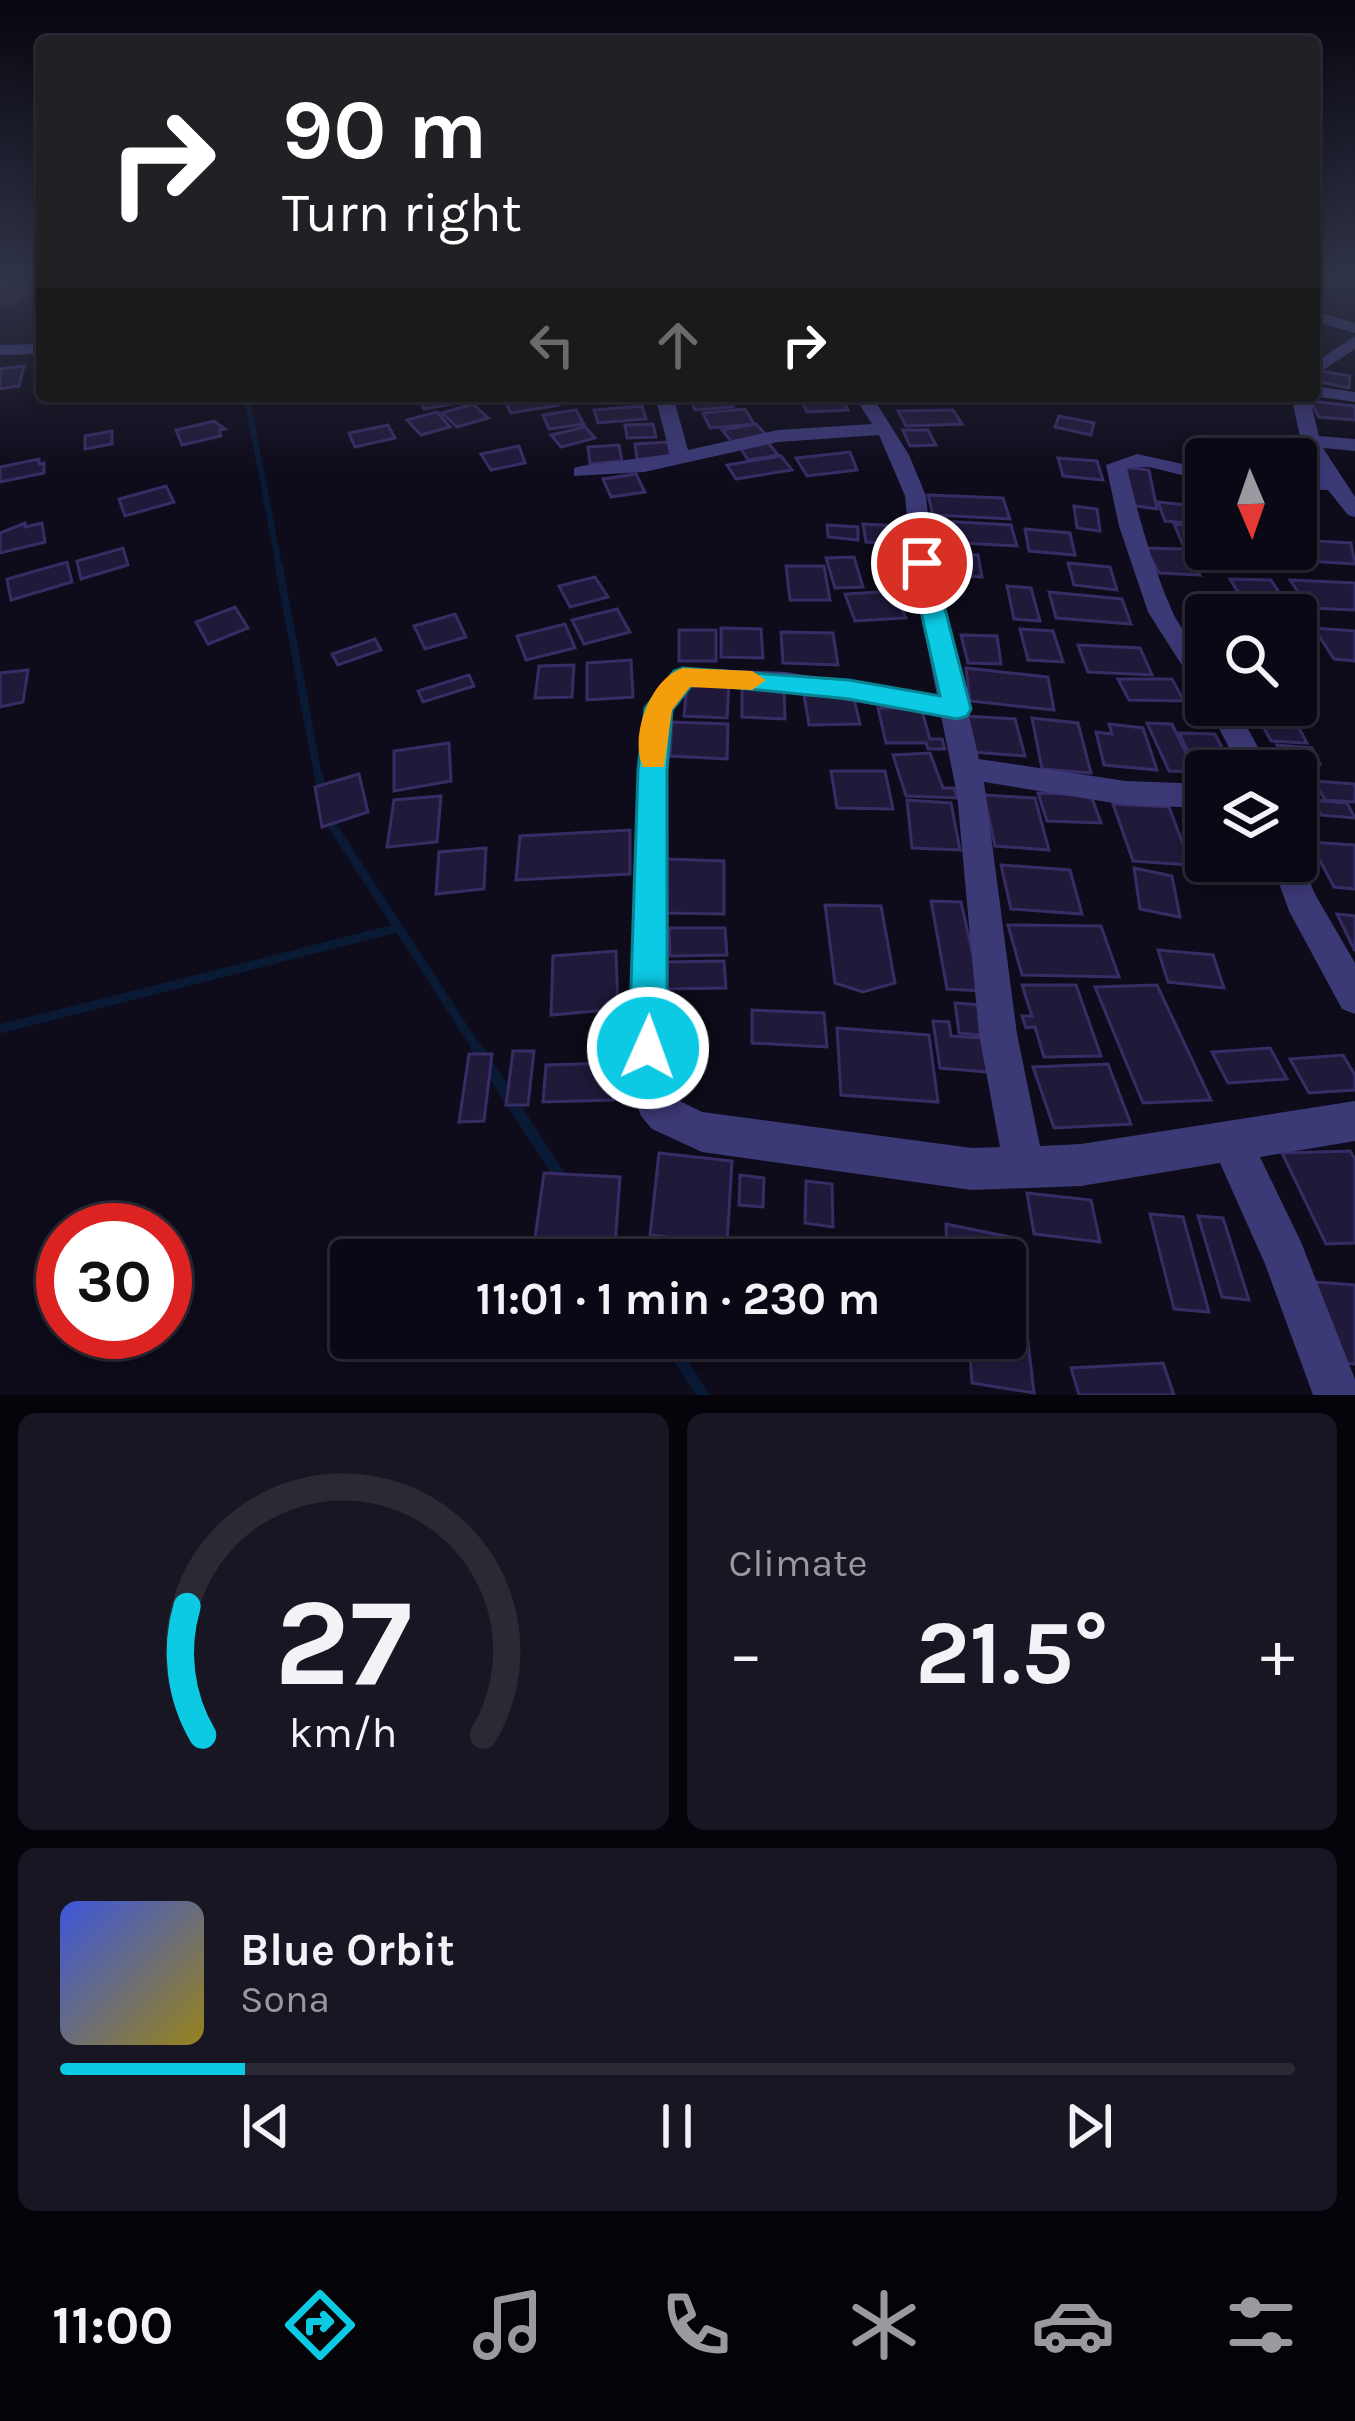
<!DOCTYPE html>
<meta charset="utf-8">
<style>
body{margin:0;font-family:Karla,sans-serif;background:#181622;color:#f1f3f6;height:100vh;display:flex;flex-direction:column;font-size:45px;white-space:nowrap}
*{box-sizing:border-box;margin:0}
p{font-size:39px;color:#999aa0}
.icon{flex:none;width:66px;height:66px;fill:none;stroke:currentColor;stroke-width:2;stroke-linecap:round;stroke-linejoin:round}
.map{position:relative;height:1395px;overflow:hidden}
.drawer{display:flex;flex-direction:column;gap:18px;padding:18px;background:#06040b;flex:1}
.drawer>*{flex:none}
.guide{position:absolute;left:36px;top:36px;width:1284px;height:366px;border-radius:12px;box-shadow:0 6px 18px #0003,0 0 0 3px #2a2934;background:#202124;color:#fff;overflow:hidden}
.needle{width:78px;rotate:178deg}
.fabs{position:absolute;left:1185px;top:438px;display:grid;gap:24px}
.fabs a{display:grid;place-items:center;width:132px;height:132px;border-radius:12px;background:#0a0814;box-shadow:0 6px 18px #0003,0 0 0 3px #2a2934;font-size:60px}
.speed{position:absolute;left:36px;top:1203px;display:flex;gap:24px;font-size:60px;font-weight:700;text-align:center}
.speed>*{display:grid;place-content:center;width:156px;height:156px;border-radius:50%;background:#0a0814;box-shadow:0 6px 18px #0003,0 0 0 3px #2a2934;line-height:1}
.speed .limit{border:18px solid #d22;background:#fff;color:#111}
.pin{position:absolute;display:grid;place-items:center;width:102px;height:102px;color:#fff;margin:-51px;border:6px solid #fff;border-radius:50%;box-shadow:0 3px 12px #0007}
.me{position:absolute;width:132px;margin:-66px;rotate:2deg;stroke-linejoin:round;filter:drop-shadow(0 0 9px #0008)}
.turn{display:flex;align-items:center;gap:42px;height:252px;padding:0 48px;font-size:54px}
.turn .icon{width:156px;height:156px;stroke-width:2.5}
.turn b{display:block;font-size:84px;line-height:102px}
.lanes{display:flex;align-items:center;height:114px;padding:0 48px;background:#0003;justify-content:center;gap:60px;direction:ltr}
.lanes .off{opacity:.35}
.big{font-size:90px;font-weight:700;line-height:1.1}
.drawer .card{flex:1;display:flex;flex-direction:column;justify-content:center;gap:18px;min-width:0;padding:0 42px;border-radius:18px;background:#181622}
.drawer .dial{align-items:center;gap:0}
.dial svg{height:312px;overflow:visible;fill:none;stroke:#2a2934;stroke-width:7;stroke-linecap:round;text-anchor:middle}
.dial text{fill:#f1f3f6;stroke:none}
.song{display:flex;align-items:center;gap:36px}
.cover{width:144px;height:144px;border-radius:18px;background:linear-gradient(135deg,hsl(230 70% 55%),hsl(50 70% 35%))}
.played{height:12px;border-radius:6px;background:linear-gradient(90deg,#0ccae4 15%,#2a2934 15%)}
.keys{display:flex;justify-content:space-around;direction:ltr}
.heat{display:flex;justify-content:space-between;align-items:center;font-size:66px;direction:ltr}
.drawer .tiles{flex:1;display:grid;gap:18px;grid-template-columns:1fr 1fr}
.card:last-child{grid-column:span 2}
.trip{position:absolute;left:330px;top:1239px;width:696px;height:120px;border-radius:12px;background:#0a0814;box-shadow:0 6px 18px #0003,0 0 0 3px #2a2934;font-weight:700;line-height:120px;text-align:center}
.dock{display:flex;height:192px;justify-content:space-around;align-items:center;background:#040308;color:#999aa0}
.dock .icon{width:84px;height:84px}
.dock .on{color:#0ccae4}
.dock b{font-size:54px;color:#f1f3f6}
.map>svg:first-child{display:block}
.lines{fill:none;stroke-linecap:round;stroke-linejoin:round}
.stream-far4{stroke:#0a1934;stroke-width:4.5}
.stream-far3{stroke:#0a1934;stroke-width:6}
.stream-far2{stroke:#0a1934;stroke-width:8}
.stream-far1{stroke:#0a1934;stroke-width:9}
.stream{stroke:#0a1934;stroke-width:12}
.building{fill:#20193a;stroke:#382c65;stroke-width:3}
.minor{fill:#3c3977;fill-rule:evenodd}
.route{fill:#0ccae4;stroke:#088394;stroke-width:3}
.slow{fill:#f59e0b}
</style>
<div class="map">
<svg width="1355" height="1395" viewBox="0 0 1355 1395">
<rect width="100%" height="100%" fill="#0e0b1a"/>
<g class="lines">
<polyline class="stream-far4" points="247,396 249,407"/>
<polyline class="stream-far3" points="248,404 280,570"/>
<polyline class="stream-far2" points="279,567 319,780"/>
<g class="stream-far1">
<polyline points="319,777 322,795"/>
<polyline points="326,816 478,1050"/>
<polyline points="0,1029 398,928"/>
</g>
<g class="stream">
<polyline points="476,1047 563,1181"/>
<polyline points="666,1338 703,1395"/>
</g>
</g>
<g class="building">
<polygon points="16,286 39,287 12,304 0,303 0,296"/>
<polygon points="24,366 19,386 0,389 0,369"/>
<polygon points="1322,371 1350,376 1349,388 1320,382"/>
<polygon points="418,396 459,396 462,402 424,409"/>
<polygon points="554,396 559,405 511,413 503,398"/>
<polygon points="728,396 733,407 695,410 690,398"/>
<polygon points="842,396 848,410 807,412 800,397"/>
<polygon points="1310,401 1355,406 1355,420 1319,417"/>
<polygon points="473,404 488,418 457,427 442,413"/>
<polygon points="642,406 646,419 598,423 594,410"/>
<polygon points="745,409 754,424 710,428 703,413"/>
<polygon points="576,410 584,424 549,429 543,415"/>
<polygon points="953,410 962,424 906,426 898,411"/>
<polygon points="437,412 450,427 421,435 407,420"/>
<polygon points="1059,416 1094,423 1091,435 1055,427"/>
<polygon points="214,421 225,429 219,430 221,436 182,445 176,430"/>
<polygon points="653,424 656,437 627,438 625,425"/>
<polygon points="756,424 767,436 732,442 722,430"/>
<polygon points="388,425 395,438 355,447 349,433"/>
<polygon points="585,427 595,438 561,447 551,435"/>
<polygon points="903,430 928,430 936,445 910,446"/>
<polygon points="112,431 112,444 85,449 85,436"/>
<polygon points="766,440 778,455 748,460 738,444"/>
<polygon points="668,442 671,458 637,460 635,444"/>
<polygon points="619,445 622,461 590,464 588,447"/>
<polygon points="519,446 525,463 491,470 481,454"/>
<polygon points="850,452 857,470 807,476 796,458"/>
<polygon points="781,456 792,470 736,479 727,465"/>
<polygon points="1058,458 1097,461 1103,480 1063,476"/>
<polygon points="39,459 39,464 44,463 44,473 0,482 0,467"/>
<polygon points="1123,467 1149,470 1157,509 1129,505"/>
<polygon points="636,474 645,492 611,497 603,479"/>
<polygon points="166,486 174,502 125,516 119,499"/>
<polygon points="928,495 1003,498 1010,519 933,515"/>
<polygon points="1158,502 1206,507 1206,525 1165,521"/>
<polygon points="1074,506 1097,509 1100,531 1077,528"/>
<polygon points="940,521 1011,525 1017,546 944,542"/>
<polygon points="25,523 25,527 42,523 45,542 0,553 0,533"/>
<polygon points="863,524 900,526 903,544 866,542"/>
<polygon points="1174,524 1206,527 1206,546 1183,545"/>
<polygon points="827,525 858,527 858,540 828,537"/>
<polygon points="1025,529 1070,533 1075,555 1029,551"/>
<polygon points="1296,540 1351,543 1355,564 1291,560 1284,549 1296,549"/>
<polygon points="123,548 128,565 81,579 77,561"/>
<polygon points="1145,548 1184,549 1200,575 1159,573"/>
<polygon points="933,552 978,555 982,577 936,574"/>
<polygon points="854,557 863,587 835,588 826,558"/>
<polygon points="67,562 72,582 11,600 7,579"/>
<polygon points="1068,563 1110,567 1117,590 1074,585"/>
<polygon points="786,566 824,566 830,600 790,600"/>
<polygon points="595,577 608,597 570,607 559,586"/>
<polygon points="1230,579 1271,580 1288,606 1246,605"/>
<polygon points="1290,580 1355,583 1355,610 1309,608"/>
<polygon points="1007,586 1031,588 1040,621 1014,619"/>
<polygon points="894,591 906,618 855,621 845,594"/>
<polygon points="1049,592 1122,599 1131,624 1056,618"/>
<polygon points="235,607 248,628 208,644 196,622"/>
<polygon points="617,609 630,632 584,644 572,620"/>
<polygon points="455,614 466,637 425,649 414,626"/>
<polygon points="565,624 575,648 526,660 517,636"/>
<polygon points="721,628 761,629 763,658 721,657"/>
<polygon points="1314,628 1355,631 1355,661 1334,659"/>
<polygon points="1020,629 1053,631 1063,662 1028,660"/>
<rect x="679" y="630" width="37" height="31"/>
<polygon points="781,632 833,633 838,665 783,663"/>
<polygon points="961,635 997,636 1001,664 968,663"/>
<polygon points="375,639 381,650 338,665 332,654"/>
<polygon points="1078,645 1140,648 1152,675 1088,672"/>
<polygon points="631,660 633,697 587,700 587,663"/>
<polygon points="574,665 572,697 535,698 539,666"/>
<polygon points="966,668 1048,677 1054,710 970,701"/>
<polygon points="28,670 23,702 0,707 0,673"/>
<polygon points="469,675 474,686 423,702 418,691"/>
<polygon points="1118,679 1172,679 1184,701 1129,700"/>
<polygon points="687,682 729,684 727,718 684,716"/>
<polygon points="742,688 784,689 785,719 742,717"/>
<polygon points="804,695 853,695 860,724 809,725"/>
<polygon points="1256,705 1281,705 1290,719 1264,718"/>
<polygon points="878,708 921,708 930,739 942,739 945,749 928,749 926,743 886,743"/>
<polygon points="965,716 1015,719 1025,756 972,752"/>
<polygon points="1032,718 1078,723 1091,773 1042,769"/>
<polygon points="672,722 728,724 727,759 670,756"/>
<polygon points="1147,723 1172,724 1195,772 1169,771"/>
<polygon points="1109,724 1143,728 1157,770 1104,765 1096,732 1112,734"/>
<polygon points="1263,726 1299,728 1307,743 1271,741"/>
<polygon points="1179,733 1215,734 1234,771 1198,772"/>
<polygon points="449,743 451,781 394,791 394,751"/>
<polygon points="1277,745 1312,748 1320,764 1286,761"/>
<polygon points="930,753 943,788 954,788 958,798 906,796 893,755"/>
<polygon points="831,771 885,771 893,809 837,808"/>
<polygon points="359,774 368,812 322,827 315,787"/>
<polygon points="1314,781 1355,784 1355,802 1325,800"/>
<polygon points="1038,793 1091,795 1101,823 1047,821"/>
<polygon points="984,795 1035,798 1049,850 995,846"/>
<polygon points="441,796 437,842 387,847 394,800"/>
<polygon points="907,800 951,803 960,850 912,848"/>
<polygon points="1313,800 1347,803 1355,818 1321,815"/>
<polygon points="1113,804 1169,807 1191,865 1133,861"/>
<polygon points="1184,809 1206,810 1206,861"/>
<polygon points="630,830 630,874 516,880 520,836"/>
<polygon points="1310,842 1355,845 1355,889 1334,887"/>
<polygon points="486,848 484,889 436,894 439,852"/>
<polygon points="666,859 724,861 724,914 663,913"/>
<polygon points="1206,861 1261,861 1265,870 1209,866"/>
<polygon points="1001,865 1070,870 1082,914 1011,909"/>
<polygon points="1134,868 1172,876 1180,917 1140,909"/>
<polygon points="931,901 961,902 981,991 947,989"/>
<polygon points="825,905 881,906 895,983 863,992 835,983"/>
<polygon points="1337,914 1355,916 1355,951"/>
<polygon points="1008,925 1101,926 1119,977 1022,975"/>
<polygon points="669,928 725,928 727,955 670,956"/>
<polygon points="1158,950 1213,955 1224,988 1168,982"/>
<polygon points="616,951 618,1009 551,1015 553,956"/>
<polygon points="724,961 726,988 666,989 666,962"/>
<polygon points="1022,985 1076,985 1101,1056 1044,1057 1035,1027 1026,1028 1022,1016 1032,1016"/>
<polygon points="1157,985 1211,1100 1143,1103 1095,987"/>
<polygon points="955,1003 983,1005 988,1036 959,1033"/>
<polygon points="752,1010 824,1013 827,1047 752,1043"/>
<polygon points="933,1021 949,1022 951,1036 982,1038 988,1072 940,1068"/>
<polygon points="837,1028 929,1035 938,1102 841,1095"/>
<polygon points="1270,1048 1287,1079 1228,1083 1212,1052"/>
<polygon points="513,1051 534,1051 528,1105 506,1105"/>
<polygon points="469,1054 492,1054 484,1121 459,1122"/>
<polygon points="1343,1055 1355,1075 1355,1090 1309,1093 1290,1059"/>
<polygon points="614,1063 613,1100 543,1102 546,1065"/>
<polygon points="1108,1064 1131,1124 1054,1128 1033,1067"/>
<polygon points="1350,1151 1355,1159 1355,1243 1326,1244 1282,1153"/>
<polygon points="659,1153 732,1161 727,1244 650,1235"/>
<polygon points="544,1173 620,1177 614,1260 532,1260"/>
<polygon points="740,1175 764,1178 763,1207 739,1205"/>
<polygon points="806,1181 832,1184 833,1227 805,1223"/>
<polygon points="1027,1193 1091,1200 1100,1242 1034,1234"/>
<polygon points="1150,1214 1183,1217 1209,1312 1174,1309"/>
<polygon points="1198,1216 1223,1218 1249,1300 1222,1297"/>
<polygon points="946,1224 1020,1239 1023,1286 1005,1282 1005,1260 947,1260"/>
<polygon points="1315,1282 1355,1285 1355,1364 1346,1363"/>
<polygon points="1005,1287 1022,1290 1034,1393 972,1383 969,1338 1005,1338"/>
<polygon points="646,1338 722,1338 721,1350"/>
<polygon points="1163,1363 1174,1395 1079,1395 1071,1368"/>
</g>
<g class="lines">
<g class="minor">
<polygon points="3,278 19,278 0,290"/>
<polygon points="29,278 42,278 42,282 31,281"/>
<polygon points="1314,311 1355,323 1355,333 1314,321"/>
<polygon points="1355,336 1355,349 1314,376 1314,363"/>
<polygon points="42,344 42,354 0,355 0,345"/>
<polygon points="1314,386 1355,392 1355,402 1313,396"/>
<path d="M655,396H673L688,450L778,430L872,424L854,396H872L909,455L926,496L933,563L979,759L1126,781L1206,784V808L1126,805L984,782L1017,1034L1040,1146L1081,1144L1355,1101V1141L1260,1157L1301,1242L1355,1379V1395H1313L1265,1264L1220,1163L1081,1186L972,1190L702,1152L652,1129L641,1116L628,1081L644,708L674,671L683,668L786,672L937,696L911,563L905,496L879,435L778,442L644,472L574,476V468L581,466L670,454ZM690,686L786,691L941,716L957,794L979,1034L1000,1147L972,1148L702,1112L680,1101L669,1088L668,770L672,710Z"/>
<polygon points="1291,396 1309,396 1319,436 1355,439 1355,451 1323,448 1355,497 1355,517 1348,515 1328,490 1296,489 1296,477 1320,478 1301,441"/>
<path d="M1137,454L1206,469V481L1149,467L1127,468C1138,515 1151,561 1170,606C1186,645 1206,641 1206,691L1197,689L1148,612L1119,526L1106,465Z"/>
<polygon points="1207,705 1235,705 1271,771 1241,771"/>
<polygon points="1296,851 1316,896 1355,963 1355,1014 1342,1009 1289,911 1271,861 1296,861"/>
</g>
</g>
<linearGradient id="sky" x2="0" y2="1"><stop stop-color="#08060e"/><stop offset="0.59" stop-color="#303449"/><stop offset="1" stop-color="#303449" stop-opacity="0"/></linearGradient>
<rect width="1355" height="473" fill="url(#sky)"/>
<polygon class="route" points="922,556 933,563 971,709 967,716 957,719 849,699 708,685 691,686 672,710 667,770 667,1048 662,1061 648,1067 634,1061 629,1048 638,770 645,708 674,671 683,668 849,680 940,696 910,563"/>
<path class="slow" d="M683,668L752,671L766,680L752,690L690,687L672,710L664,767H643C629,737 650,678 683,668Z"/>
</svg>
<div class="fabs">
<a><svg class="needle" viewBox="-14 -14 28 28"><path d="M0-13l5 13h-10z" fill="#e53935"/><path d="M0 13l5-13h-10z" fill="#999aa0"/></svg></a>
<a><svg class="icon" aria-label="search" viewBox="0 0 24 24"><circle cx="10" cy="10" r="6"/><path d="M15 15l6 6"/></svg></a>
<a><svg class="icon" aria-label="layers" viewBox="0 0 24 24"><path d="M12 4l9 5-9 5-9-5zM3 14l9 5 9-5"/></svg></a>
</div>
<div class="speed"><div class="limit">30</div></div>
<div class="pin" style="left:922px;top:563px;background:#d93025"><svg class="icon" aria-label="arrive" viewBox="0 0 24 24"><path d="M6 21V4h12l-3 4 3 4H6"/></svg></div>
<svg class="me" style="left:648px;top:1048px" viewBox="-20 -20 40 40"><circle r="17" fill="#0ccae4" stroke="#fff" stroke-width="3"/><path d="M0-11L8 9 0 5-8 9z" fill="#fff"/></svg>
<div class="trip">11:01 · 1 min · 230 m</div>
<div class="guide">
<div class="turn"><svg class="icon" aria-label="right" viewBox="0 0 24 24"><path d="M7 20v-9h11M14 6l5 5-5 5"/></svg><div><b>90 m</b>Turn right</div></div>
<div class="lanes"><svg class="icon off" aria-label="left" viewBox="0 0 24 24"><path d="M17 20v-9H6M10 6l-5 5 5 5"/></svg><svg class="icon off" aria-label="ahead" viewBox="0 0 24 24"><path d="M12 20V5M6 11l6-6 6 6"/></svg><svg class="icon" aria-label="right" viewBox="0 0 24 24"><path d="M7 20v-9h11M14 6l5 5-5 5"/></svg></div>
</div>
</div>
<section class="drawer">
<div class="tiles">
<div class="card dial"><svg viewBox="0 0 100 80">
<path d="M14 69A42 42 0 1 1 86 69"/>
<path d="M14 69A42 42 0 0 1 10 36" stroke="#0ccae4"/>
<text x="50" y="56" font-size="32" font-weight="700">27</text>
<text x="50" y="72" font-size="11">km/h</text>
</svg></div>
<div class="card"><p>Climate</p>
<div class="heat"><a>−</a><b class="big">21.5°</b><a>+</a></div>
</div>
<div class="card">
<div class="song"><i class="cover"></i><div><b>Blue Orbit</b><p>Sona</p></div></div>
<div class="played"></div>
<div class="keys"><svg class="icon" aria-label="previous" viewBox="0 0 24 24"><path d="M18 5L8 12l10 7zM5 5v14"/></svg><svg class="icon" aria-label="pause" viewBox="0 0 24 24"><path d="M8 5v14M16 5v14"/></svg><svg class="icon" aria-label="next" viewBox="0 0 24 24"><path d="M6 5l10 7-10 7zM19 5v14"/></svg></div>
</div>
</div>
</section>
<nav class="dock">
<b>11:00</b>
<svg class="icon on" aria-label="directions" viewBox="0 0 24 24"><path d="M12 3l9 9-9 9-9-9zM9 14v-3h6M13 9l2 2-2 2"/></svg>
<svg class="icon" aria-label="music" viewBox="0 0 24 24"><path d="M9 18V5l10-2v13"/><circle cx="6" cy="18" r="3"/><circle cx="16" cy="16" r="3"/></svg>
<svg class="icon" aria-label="phone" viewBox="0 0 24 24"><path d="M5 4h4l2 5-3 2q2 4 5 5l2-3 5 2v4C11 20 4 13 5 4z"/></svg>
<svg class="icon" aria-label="climate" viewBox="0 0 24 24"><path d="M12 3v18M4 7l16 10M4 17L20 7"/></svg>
<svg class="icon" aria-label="car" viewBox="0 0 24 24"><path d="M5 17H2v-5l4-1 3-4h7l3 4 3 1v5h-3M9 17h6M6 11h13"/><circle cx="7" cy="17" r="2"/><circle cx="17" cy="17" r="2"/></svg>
<svg class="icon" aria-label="filters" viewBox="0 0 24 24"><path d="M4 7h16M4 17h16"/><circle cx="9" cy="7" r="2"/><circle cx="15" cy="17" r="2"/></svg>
</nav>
